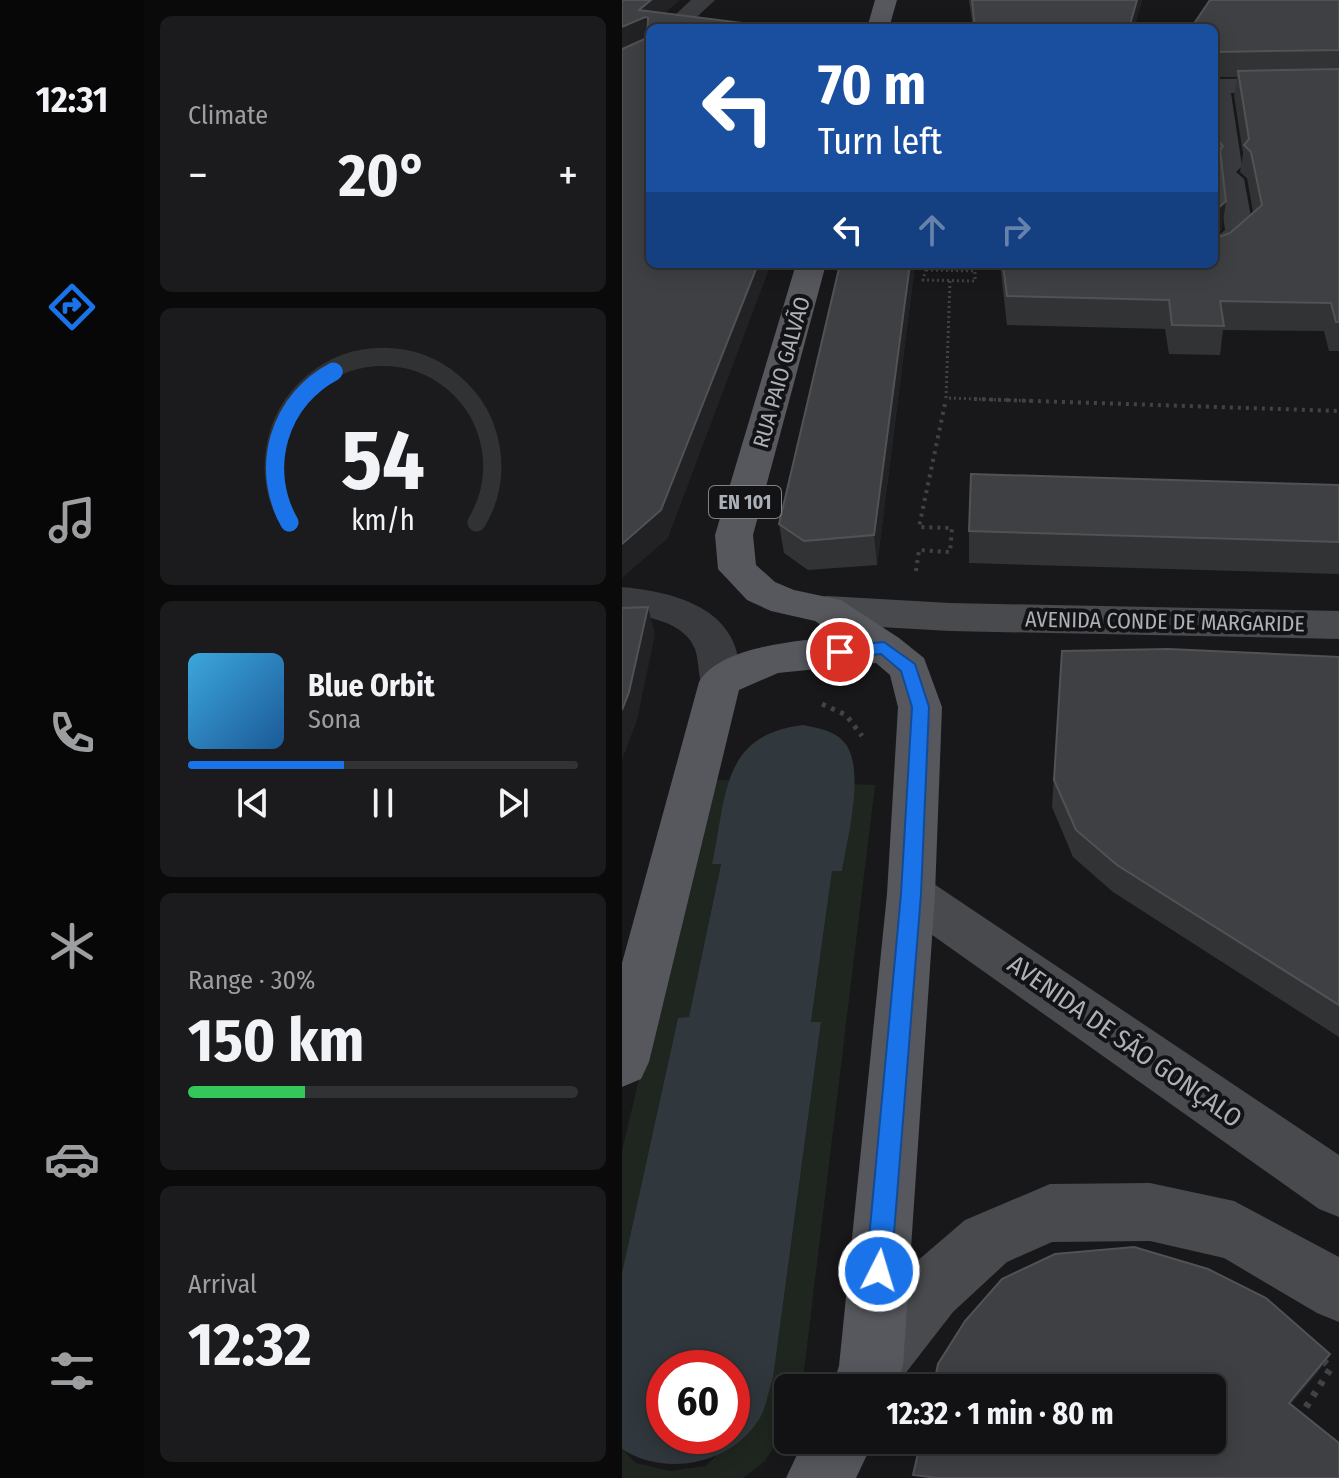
<!DOCTYPE html>
<meta charset="utf-8">
<style>
body{margin:0;font-family:"Fira Sans Condensed",sans-serif;background:#1b1b1d;color:#f1f3f6;height:100vh;display:flex;flex-direction:column;font-size:30px;white-space:nowrap}
*{box-sizing:border-box;margin:0}
p{font-size:26px;color:#9c9ea0}
.icon{flex:none;width:44px;height:44px;fill:none;stroke:currentColor;stroke-width:2;stroke-linecap:round;stroke-linejoin:round}
.map{position:relative;flex:1;overflow:hidden}
.side{display:flex;flex-direction:column;gap:16px;padding:16px;background:#0a0a0b;width:478px}
.side>*{flex:none}
.hud{position:absolute;left:24px;top:24px;width:572px;height:244px;border-radius:12px;box-shadow:0 4px 20px #0003,0 0 0 2px #313234;background:#1a4fa0;color:#fff;overflow:hidden}
.speed{position:absolute;left:24px;top:1350px;display:flex;gap:16px;font-size:40px;font-weight:700;text-align:center}
.speed>*{display:grid;place-content:center;width:104px;height:104px;border-radius:50%;background:#121214;box-shadow:0 4px 20px #0003,0 0 0 2px #313234;line-height:1}
.speed .limit{border:12px solid #d22;background:#fff;color:#111}
.pin{position:absolute;display:grid;place-items:center;width:68px;height:68px;color:#fff;margin:-34px;border:4px solid #fff;border-radius:50%;box-shadow:0 2px 8px #0007}
.me{position:absolute;width:88px;margin:-44px;rotate:5deg;stroke-linejoin:round;filter:drop-shadow(0 0 6px #0008)}
.turn{display:flex;align-items:center;gap:28px;height:168px;padding:0 40px;font-size:36px}
.turn .icon{width:104px;height:104px;stroke-width:2.5}
.turn b{display:block;font-size:56px;line-height:68px}
.lanes{display:flex;align-items:center;height:76px;padding:0 40px;background:#0003;justify-content:center;gap:40px;direction:ltr}
.lanes .off{opacity:.35}
.big{font-size:60px;font-weight:700;line-height:1.1}
.side .card{flex:1;display:flex;flex-direction:column;justify-content:center;gap:12px;min-width:0;padding:0 28px;border-radius:12px;background:#1b1b1d}
.side .dial{align-items:center;gap:0}
.dial svg{height:208px;overflow:visible;fill:none;stroke:#313234;stroke-width:7;stroke-linecap:round;text-anchor:middle}
.dial text{fill:#f1f3f6;stroke:none}
.song{display:flex;align-items:center;gap:24px}
.cover{width:96px;height:96px;border-radius:12px;background:linear-gradient(135deg,hsl(200 70% 55%),hsl(210 70% 35%))}
.played{height:8px;border-radius:4px;background:linear-gradient(90deg,#1a73e8 40%,#313234 40%)}
.keys{display:flex;justify-content:space-around;direction:ltr}
.heat{display:flex;justify-content:space-between;align-items:center;font-size:44px;direction:ltr}
.charge{height:12px;border-radius:6px;background:linear-gradient(90deg,#34c759 30%,#313234 0)}
.trip{position:absolute;left:152px;top:1374px;width:452px;height:80px;border-radius:12px;background:#121214;box-shadow:0 4px 20px #0003,0 0 0 2px #313234;font-weight:700;line-height:80px;text-align:center}
main{display:flex;flex:1;min-height:0}
.menu{display:flex;flex-direction:column;width:144px;justify-content:space-around;align-items:center;background:#070708;color:#9c9ea0}
.menu .icon{width:56px;height:56px}
.menu .active{color:#1a73e8}
.menu b{font-size:36px;color:#f1f3f6}
.map>svg:first-child{display:block}
.green{fill:#1f251f}
.water{fill:#30383d;fill-rule:evenodd}
.lines{fill:none;stroke-linecap:round;stroke-linejoin:round}
.path-far3{stroke:#404245;stroke-width:3;stroke-dasharray:2 3;stroke-linecap:butt}
.path-far2{stroke:#404245;stroke-width:4;stroke-dasharray:3 5;stroke-linecap:butt}
.path-far1{stroke:#404245;stroke-width:5;stroke-dasharray:4 6;stroke-linecap:butt}
.path{stroke:#404245;stroke-width:7;stroke-dasharray:5 8;stroke-linecap:butt}
.street{fill:#3a3b3f;fill-rule:evenodd}
.secondary{fill:#484a4e;fill-rule:evenodd}
.primary{fill:#56585d;fill-rule:evenodd}
.wall{fill:#313335;fill-rule:evenodd}
.shaded-wall{fill:#222224}
.building{fill:#3e4043;stroke:#505255;stroke-width:2}
.route{fill:#1a73e8;stroke:#114b97;stroke-width:2}
.labels{text-anchor:middle;stroke-width:8;stroke-linejoin:round;paint-order:stroke}
.shield{fill:#131315;stroke:#7e8287;stroke-width:2}
.shield-label{font-size:20px;font-weight:bold;fill:#acb1b8}
.street-label{font-size:22px;fill:#acb1b8;stroke:#131315}
.near-street-label{font-size:26px;fill:#acb1b8;stroke:#131315}
</style>
<main>
<nav class="menu">
<b>12:31</b>
<svg class="icon active" aria-label="directions" viewBox="0 0 24 24"><path d="M12 3l9 9-9 9-9-9zM9 14v-3h6M13 9l2 2-2 2"/></svg>
<svg class="icon" aria-label="music" viewBox="0 0 24 24"><path d="M9 18V5l10-2v13"/><circle cx="6" cy="18" r="3"/><circle cx="16" cy="16" r="3"/></svg>
<svg class="icon" aria-label="phone" viewBox="0 0 24 24"><path d="M5 4h4l2 5-3 2q2 4 5 5l2-3 5 2v4C11 20 4 13 5 4z"/></svg>
<svg class="icon" aria-label="climate" viewBox="0 0 24 24"><path d="M12 3v18M4 7l16 10M4 17L20 7"/></svg>
<svg class="icon" aria-label="car" viewBox="0 0 24 24"><path d="M5 17H2v-5l4-1 3-4h7l3 4 3 1v5h-3M9 17h6M6 11h13"/><circle cx="7" cy="17" r="2"/><circle cx="17" cy="17" r="2"/></svg>
<svg class="icon" aria-label="filters" viewBox="0 0 24 24"><path d="M4 7h16M4 17h16"/><circle cx="9" cy="7" r="2"/><circle cx="15" cy="17" r="2"/></svg>
</nav>
<section class="side">
<div class="card"><p>Climate</p>
<div class="heat"><a>−</a><b class="big">20°</b><a>+</a></div>
</div>
<div class="card dial"><svg viewBox="0 0 100 80">
<path d="M14 69A42 42 0 1 1 86 69"/>
<path d="M14 69A42 42 0 0 1 31 11" stroke="#1a73e8"/>
<text x="50" y="56" font-size="32" font-weight="700">54</text>
<text x="50" y="72" font-size="11">km/h</text>
</svg></div>
<div class="card">
<div class="song"><i class="cover"></i><div><b>Blue Orbit</b><p>Sona</p></div></div>
<div class="played"></div>
<div class="keys"><svg class="icon" aria-label="previous" viewBox="0 0 24 24"><path d="M18 5L8 12l10 7zM5 5v14"/></svg><svg class="icon" aria-label="pause" viewBox="0 0 24 24"><path d="M8 5v14M16 5v14"/></svg><svg class="icon" aria-label="next" viewBox="0 0 24 24"><path d="M6 5l10 7-10 7zM19 5v14"/></svg></div>
</div>
<div class="card"><p>Range · 30%</p><b class="big">150 km</b><div class="charge"></div></div>
<div class="card"><p>Arrival</p><b class="big">12:32</b></div>
</section>
<div class="map">
<svg width="717" height="1478" viewBox="0 0 717 1478">
<rect width="100%" height="100%" fill="#18181a"/>
<g class="green">
<polygon points="87,780 108,780 90,863 99,863 67,1018 56,1018 0,1273 0,1151"/>
<polygon points="232,784 253,785 181,1379 178,1388 166,1388 166,1425 143,1461 121,1478 0,1478 0,1449 14,1463 48,1471 83,1466 140,1414 151,1378 199,1023 189,1023 210,871 220,870"/>
</g>
<path class="water" d="M181,725C195,728 211,730 221,741C245,765 225,839 220,871H210L189,1022H199L151,1378C147,1389 145,1403 140,1414C114,1464 44,1478 0,1449V1273L56,1018L67,1017L99,864H90C105,797 98,735 181,725ZM42,1368H110V1436H42Z"/>
<g class="lines">
<g class="path-far3">
<polygon points="304,270 353,271 353,281 301,280"/>
<polyline points="328,281 324,398 412,401"/>
</g>
<g class="path-far2">
<polyline points="352,399 717,411"/>
<polyline points="294,571 297,550 328,552 330,528 297,527 324,399"/>
</g>
<polyline class="path-far1" points="200,704 224,715 240,736"/>
<polyline class="path" points="677,1418 709,1368 698,1358"/>
<g class="street">
<polygon points="69,0 93,0 63,28 39,28"/>
<polygon points="717,77 717,91 609,93 620,166 614,172 622,179 632,233 602,259 592,262 592,239 603,230 596,179 602,173 594,166 592,79"/>
<path d="M0,587C44,591 106,604 116,657C119,670 120,680 113,693L98,697L83,693C75,678 78,664 73,649C63,622 24,616 0,613Z"/>
</g>
<g class="secondary">
<polygon points="205,596 328,603 717,611 717,639 328,631 205,624 191,620 185,610 191,600"/>
<polygon points="289,874 306,880 717,1155 717,1217 697,1209 272,908 265,894 272,880"/>
<polygon points="528,1183 612,1201 717,1257 717,1322 695,1313 602,1258 528,1241 430,1242 385,1262 331,1312 272,1388 226,1388 217,1366 227,1344 287,1268 343,1220 428,1184"/>
</g>
<g class="primary">
<polygon points="253,0 275,0 267,28 245,28"/>
<path d="M174,264H204L131,535L134,565L153,582L172,590L219,600L277,638L302,658L320,707L313,894L281,1366L274,1388H210L217,1366L265,894L276,707L268,675L254,663L156,673L117,690L27,1062L19,1079L0,1087V963L77,682C98,646 179,640 217,637L193,621L149,611L125,600L96,569L93,535Z"/>
<polygon points="182,1440 252,1440 234,1478 164,1478"/>
</g>
</g>
<g class="wall">
<polygon points="347,0 520,0 512,28 351,28"/>
<path d="M717,0V351H707L702,331L601,330L598,355L547,354L543,329L385,325L378,264H592V28ZM593,77H615L612,96L621,154L618,172L625,178L631,212L608,233L597,237L594,235L600,229L599,163L595,140Z"/>
<polygon points="293,264 255,565 186,570 162,553 157,524"/>
<polygon points="717,485 717,574 347,563 347,531"/>
<polygon points="440,651 717,657 717,1037 491,892 451,857 430,807"/>
</g>
<g class="shaded-wall">
<polygon points="29,0 58,0 28,26 26,18 23,17 27,39 0,52 0,27"/>
<polygon points="515,0 520,0 512,28 507,28"/>
<polygon points="604,201 600,229 592,236 593,211"/>
<polygon points="136,264 149,264 46,538 0,578 0,544"/>
<polygon points="288,264 293,264 255,565 252,535"/>
<polygon points="26,607 33,635 15,720 0,760 0,710"/>
<polygon points="708,1354 696,1373 656,1420 667,1403"/>
</g>
<g class="building">
<polygon points="0,0 29,0 17,10 160,28 28,28 28,264 136,264 39,510 0,544 0,49 25,38 26,18 23,17 0,27"/>
<polygon points="350,0 515,0 507,28 353,28"/>
<polygon points="588,0 717,0 717,50 593,52 595,140 601,146 598,150 604,201 593,211 593,234 597,237 608,233 640,205 629,152 622,145 627,139 616,71 717,69 717,322 714,322 709,303 598,301 602,326 550,325 547,300 385,296 381,264 592,264 592,28 569,28"/>
<polygon points="218,264 288,264 252,535 182,541 157,524"/>
<polygon points="349,474 717,485 717,542 347,531"/>
<polygon points="26,607 7,692 0,710 0,608"/>
<polygon points="547,649 717,657 717,1005 495,865 454,830 432,780 440,651"/>
<polygon points="512,1247 586,1269 644,1298 708,1354 667,1403 717,1443 717,1478 316,1478 291,1475 299,1440 590,1440 590,1388 311,1388 316,1364 343,1321 380,1279 433,1254"/>
</g>
<polygon class="route" points="262,642 293,664 307,707 299,894 269,1271 266,1280 257,1284 248,1280 244,1271 279,894 290,707 279,671 259,654 218,658 209,652 218,646"/>
<g class="labels">
<rect class="shield" x="87" y="486" width="72" height="32" rx="6"/>
<g class="shield-label">
<text x="123" y="509">EN 101</text>
</g>
<g class="street-label">
<text transform="translate(159 372) rotate(-74)" y="8">RUA PAIO GALVÃO</text>
<text transform="translate(543 621) rotate(1)" y="8">AVENIDA CONDE DE MARGARIDE</text>
</g>
<g class="near-street-label">
<text transform="translate(503 1041) rotate(35)" y="9">AVENIDA DE SÃO GONÇALO</text>
</g>
</g>
</svg>
<div class="speed"><div class="limit">60</div></div>
<div class="pin" style="left:218px;top:652px;background:#d93025"><svg class="icon" aria-label="arrive" viewBox="0 0 24 24"><path d="M6 21V4h12l-3 4 3 4H6"/></svg></div>
<svg class="me" style="left:257px;top:1271px" viewBox="-20 -20 40 40"><circle r="17" fill="#1a73e8" stroke="#fff" stroke-width="3"/><path d="M0-11L8 9 0 5-8 9z" fill="#fff"/></svg>
<div class="trip">12:32 · 1 min · 80 m</div>
<div class="hud">
<div class="turn"><svg class="icon" aria-label="left" viewBox="0 0 24 24"><path d="M17 20v-9H6M10 6l-5 5 5 5"/></svg><div><b>70 m</b>Turn left</div></div>
<div class="lanes"><svg class="icon" aria-label="left" viewBox="0 0 24 24"><path d="M17 20v-9H6M10 6l-5 5 5 5"/></svg><svg class="icon off" aria-label="ahead" viewBox="0 0 24 24"><path d="M12 20V5M6 11l6-6 6 6"/></svg><svg class="icon off" aria-label="right" viewBox="0 0 24 24"><path d="M7 20v-9h11M14 6l5 5-5 5"/></svg></div>
</div>
</div>
</main>
